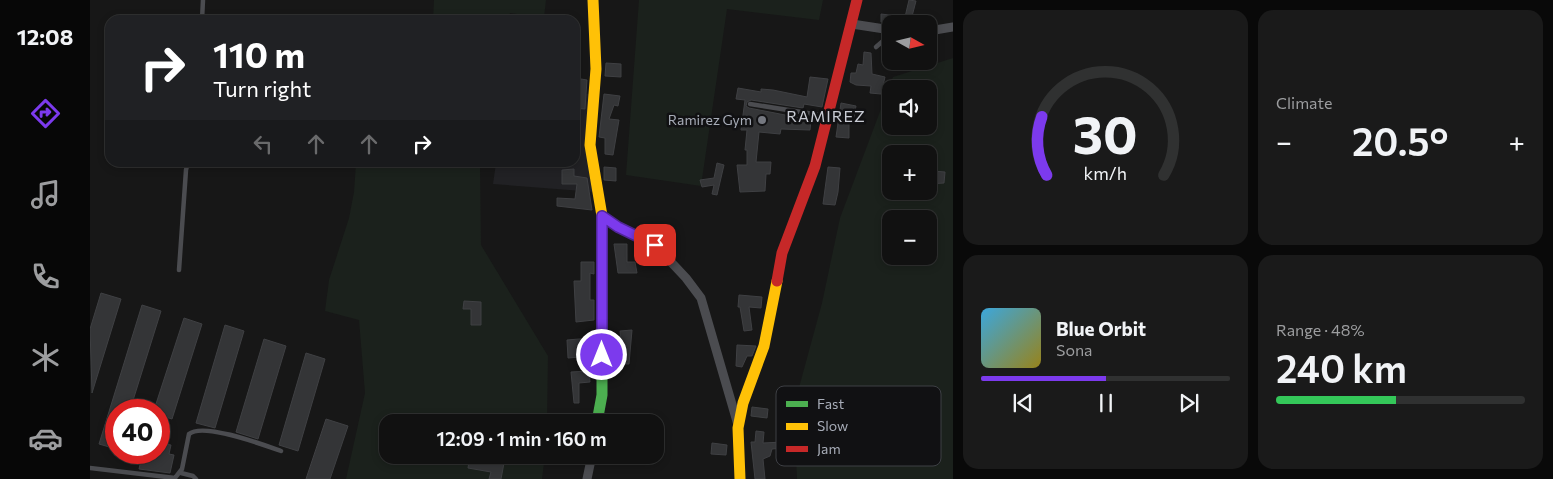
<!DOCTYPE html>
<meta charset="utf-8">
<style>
body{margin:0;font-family:Commissioner,sans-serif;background:#1a1a1a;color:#f1f3f6;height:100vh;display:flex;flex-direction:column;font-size:19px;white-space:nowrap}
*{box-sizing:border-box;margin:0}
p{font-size:16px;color:#9c9d9f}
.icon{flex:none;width:28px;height:28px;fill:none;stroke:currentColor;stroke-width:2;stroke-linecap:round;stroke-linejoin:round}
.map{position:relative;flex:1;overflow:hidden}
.sheet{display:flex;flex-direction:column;gap:10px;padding:10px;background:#090909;width:600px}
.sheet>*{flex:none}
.top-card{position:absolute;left:15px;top:15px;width:475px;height:152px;border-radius:15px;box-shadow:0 2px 8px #0003,0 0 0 1px #303131;background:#202124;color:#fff;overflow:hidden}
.needle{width:32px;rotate:98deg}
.tools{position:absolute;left:792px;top:15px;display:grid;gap:10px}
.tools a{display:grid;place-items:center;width:55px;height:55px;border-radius:10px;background:#111;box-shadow:0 2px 8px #0003,0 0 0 1px #303131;font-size:25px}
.speed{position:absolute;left:15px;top:399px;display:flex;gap:10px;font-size:25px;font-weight:700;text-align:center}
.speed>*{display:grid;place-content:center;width:65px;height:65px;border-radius:50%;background:#111;box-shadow:0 2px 8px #0003,0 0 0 1px #303131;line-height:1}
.speed .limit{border:8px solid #d22;background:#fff;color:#111}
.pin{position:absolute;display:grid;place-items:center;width:42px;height:42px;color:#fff;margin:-21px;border-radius:10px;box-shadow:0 2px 8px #0006}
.me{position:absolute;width:55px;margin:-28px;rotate:0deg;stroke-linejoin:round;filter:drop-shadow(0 0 4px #0008)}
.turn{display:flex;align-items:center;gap:18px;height:105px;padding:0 25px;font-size:22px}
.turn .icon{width:65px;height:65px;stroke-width:2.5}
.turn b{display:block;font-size:35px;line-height:42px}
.lanes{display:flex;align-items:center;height:48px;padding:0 25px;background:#0003;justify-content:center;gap:25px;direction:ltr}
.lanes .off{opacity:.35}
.big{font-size:38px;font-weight:600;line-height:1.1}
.sheet .widget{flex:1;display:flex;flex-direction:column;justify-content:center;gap:8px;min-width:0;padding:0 18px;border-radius:15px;background:#1a1a1a}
.sheet .dial{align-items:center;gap:0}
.dial svg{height:130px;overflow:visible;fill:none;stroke:#303131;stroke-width:7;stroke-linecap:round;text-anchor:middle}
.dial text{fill:#f1f3f6;stroke:none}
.song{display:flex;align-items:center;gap:15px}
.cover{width:60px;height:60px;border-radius:8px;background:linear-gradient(135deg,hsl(200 70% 55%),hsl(50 70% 35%))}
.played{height:5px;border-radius:2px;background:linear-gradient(90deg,#7c3aed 50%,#303131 50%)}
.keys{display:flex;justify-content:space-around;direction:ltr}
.heat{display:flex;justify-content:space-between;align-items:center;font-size:28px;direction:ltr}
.charge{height:8px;border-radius:4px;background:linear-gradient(90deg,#34c759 48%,#303131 0)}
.sheet .tiles{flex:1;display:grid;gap:10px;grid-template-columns:repeat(2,1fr)}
.trip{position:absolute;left:289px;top:414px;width:285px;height:50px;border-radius:15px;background:#111;box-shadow:0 2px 8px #0003,0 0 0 1px #303131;font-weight:600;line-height:50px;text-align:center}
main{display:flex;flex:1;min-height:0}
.menu{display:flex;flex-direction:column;width:90px;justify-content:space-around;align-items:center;background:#070707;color:#9c9d9f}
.menu .icon{width:35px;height:35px}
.menu .active{color:#7c3aed}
.menu b{font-size:22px;color:#f1f3f6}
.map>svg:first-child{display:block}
.built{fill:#212124}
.green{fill:#1b211c;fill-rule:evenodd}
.building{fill:#343537;stroke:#3f4043}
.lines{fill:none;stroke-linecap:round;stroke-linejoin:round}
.lane{stroke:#4b4c50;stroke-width:4.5}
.street{stroke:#4b4c50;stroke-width:9}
.fast{stroke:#4caf50;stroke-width:11}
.slow{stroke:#ffc107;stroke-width:11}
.jam{stroke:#c62828;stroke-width:11}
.route-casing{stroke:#51269a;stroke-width:12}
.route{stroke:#7c3aed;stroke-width:9}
.poi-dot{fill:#757880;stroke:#111113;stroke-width:2}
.labels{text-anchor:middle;stroke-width:5;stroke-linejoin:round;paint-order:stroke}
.poi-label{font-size:14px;fill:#a8adb8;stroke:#111113;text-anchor:end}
.quarter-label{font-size:16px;letter-spacing:1px;fill:#c9ccd4;stroke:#111113}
.key{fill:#111113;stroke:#3e4045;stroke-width:1}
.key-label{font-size:14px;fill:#a8adb8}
</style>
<main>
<nav class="menu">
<b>12:08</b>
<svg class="icon active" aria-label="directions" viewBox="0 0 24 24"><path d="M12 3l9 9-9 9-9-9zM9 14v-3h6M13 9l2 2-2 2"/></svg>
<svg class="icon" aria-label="music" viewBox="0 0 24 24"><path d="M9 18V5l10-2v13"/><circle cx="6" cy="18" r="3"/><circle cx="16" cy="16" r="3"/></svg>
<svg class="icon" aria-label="phone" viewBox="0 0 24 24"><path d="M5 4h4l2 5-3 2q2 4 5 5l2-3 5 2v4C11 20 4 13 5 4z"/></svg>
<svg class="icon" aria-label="climate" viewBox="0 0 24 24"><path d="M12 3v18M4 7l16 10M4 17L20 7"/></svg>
<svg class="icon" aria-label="car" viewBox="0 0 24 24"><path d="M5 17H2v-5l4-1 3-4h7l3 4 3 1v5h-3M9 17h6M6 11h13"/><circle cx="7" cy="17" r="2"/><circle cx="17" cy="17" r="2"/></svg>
</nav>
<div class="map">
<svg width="863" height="479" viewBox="0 0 863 479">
<rect width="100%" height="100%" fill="#171717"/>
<polygon class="built" points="485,92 499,94 505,192 403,184 406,163 485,162"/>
<g class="green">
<polygon points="344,0 456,0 454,18 420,13 418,20 343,20"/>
<polygon points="549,0 733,0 729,20 637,9 611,186 536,175"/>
<path d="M863,58V479H707L704,406L732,303L750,218L803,77ZM801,89H839V126H801ZM801,154H839V191H801ZM801,219H839V256H801Z"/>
<polygon points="266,163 390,163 391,245 458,356 457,422 298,422 298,455 455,455 452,479 256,479 275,393 269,320 235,311 239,280 259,218 264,192"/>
</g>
<g class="building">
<polygon points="819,0 826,1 820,24 791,22 791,14 815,17"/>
<polygon points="774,52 781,53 782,74 795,77 791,94 780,93 781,86 766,85 760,82 761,73 766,73 768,64 773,65"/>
<polygon points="516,63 531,64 531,77 515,76"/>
<polygon points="720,77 738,79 732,107 714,104 713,108 661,100 657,102 656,106 659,108 721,120 720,130 691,129 690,134 669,132 666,162 681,162 680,174 676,174 675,191 650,192 647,165 657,165 657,150 655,150 657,130 651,130 655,100 646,99 648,88 671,92 671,89 683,90 717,97"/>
<polygon points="491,79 497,80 495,109 485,108 485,95 488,95"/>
<polygon points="514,94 530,96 528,106 524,105 519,119 529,120 523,155 515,154 515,138 509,137"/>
<polygon points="751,103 766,106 763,122 759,121 759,138 746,137"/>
<polygon points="627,163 634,165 627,195 622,194 624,185 612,187 610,180 624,178"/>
<polygon points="514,167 526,168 526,181 514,180"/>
<polygon points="738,167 750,168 748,192 745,205 733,204"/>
<polygon points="484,169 484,176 497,178 502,210 467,206 467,198 485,199 487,184 472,184 472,170"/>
<polygon points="843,171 855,172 854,183 839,184 839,173"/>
<polygon points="524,244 537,244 537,262 545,262 547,273 528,273"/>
<polygon points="491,262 504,262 504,274 500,273 500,300 504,300 504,320 486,322 484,281 491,281"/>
<polygon points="11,293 31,299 2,393 0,329"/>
<polygon points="649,295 672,297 671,308 659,307 662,330 654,331 650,307 648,307"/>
<polygon points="374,301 391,302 391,325 381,325 381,309 373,309"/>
<polygon points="52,305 71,311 40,410 26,410 26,449 9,444"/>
<polygon points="94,318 112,324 82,419 69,415 69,410 64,410"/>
<polygon points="135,325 154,331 125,428 106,423"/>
<polygon points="542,330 539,364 520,364 524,350 532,349 530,331"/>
<polygon points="501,338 503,356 478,358 477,340"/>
<polygon points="174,339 196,346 168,439 146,432"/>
<polygon points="647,345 666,346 662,356 657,356 652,367 646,366"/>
<polygon points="216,353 235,359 208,451 189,445"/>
<polygon points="499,371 500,382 489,383 489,403 484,403 481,372"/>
<polygon points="662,407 678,409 677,418 661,416"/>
<polygon points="236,419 258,426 240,479 216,479"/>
<polygon points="666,431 674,432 673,443 693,442 693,448 682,449 680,456 673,459 675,479 665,479 661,442 665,442"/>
<polygon points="69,443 81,445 79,454 84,455 80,473 49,469 53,452 69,452"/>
<polygon points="622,443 637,445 636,455 621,454"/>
<polygon points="380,455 392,455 391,459 414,463 411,479 399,479 401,472 378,468"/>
</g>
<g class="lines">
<g class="lane">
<polyline points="112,20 113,0"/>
<polyline points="786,47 801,34"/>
<polyline points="660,104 736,116"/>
<polyline points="89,270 96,170 98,162"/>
<path d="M0,468L85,478L92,469L99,434C113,422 174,445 191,451"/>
<polyline points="91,473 103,476 106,479"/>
</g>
<g class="street">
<polyline points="762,24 801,30"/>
<polyline points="839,31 863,27"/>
<polyline points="512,216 528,227 565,245 596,278 611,298 648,425"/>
<polyline points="497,479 502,455"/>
</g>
<polyline class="fast" points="507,422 512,395 512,342"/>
<g class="slow">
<polyline points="503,0 506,69 500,145 512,216 512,342"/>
<polyline points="650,479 648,428 653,403 674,346 687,281"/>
</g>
<polyline class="jam" points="687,281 692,253 725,166 767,0"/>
</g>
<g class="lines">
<g class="route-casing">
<polyline id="route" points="512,355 512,216 528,227 565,245"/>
</g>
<use href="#route" class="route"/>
</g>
<circle class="poi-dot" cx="672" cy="120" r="5"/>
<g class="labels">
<g class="poi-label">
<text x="662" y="125">Ramirez Gym</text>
</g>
<g class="quarter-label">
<text x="736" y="122">RAMIREZ</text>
</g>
</g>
<rect x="686" y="386" width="165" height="80" rx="8" class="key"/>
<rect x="696" y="401" width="22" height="6" fill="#4caf50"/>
<rect x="696" y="423" width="22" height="7" fill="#ffc107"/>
<rect x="696" y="446" width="22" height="6" fill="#c62828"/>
<g class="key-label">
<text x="727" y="409">Fast</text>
<text x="727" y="431">Slow</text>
<text x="727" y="454">Jam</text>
</g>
</svg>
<div class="tools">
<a><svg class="needle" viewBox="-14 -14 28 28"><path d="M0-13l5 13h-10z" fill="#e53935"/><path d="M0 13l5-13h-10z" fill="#9c9d9f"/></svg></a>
<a><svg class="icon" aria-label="sound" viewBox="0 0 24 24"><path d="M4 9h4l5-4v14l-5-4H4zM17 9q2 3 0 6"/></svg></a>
<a>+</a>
<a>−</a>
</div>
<div class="speed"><div class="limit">40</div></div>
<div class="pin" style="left:565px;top:245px;background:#d93025"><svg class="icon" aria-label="arrive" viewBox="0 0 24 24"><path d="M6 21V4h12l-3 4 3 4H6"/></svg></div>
<svg class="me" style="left:512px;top:355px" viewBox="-20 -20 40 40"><circle r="17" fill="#7c3aed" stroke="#fff" stroke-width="3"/><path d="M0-11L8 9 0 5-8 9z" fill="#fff"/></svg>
<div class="trip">12:09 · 1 min · 160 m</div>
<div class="top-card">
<div class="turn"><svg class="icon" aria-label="right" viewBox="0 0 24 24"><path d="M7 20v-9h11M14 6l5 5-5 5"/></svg><div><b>110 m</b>Turn right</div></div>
<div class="lanes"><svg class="icon off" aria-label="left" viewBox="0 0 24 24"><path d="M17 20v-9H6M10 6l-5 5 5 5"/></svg><svg class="icon off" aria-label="ahead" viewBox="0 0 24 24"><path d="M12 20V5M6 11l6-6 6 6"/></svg><svg class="icon off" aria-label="ahead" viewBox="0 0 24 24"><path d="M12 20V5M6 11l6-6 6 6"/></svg><svg class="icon" aria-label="right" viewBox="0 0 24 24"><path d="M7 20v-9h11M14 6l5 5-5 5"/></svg></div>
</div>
</div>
<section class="sheet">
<div class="tiles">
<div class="widget dial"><svg viewBox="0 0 100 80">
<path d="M14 69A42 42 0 1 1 86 69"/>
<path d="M14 69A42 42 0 0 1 11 33" stroke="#7c3aed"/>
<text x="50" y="56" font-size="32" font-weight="700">30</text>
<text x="50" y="72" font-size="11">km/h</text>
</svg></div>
<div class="widget"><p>Climate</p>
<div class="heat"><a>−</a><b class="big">20.5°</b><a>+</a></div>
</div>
<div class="widget">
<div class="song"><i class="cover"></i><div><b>Blue Orbit</b><p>Sona</p></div></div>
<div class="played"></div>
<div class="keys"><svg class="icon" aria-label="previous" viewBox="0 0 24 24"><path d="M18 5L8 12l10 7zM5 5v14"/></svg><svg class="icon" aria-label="pause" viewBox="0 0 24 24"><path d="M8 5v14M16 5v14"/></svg><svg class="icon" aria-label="next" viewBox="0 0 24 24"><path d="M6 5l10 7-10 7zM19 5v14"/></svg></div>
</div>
<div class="widget"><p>Range · 48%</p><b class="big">240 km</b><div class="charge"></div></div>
</div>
</section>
</main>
